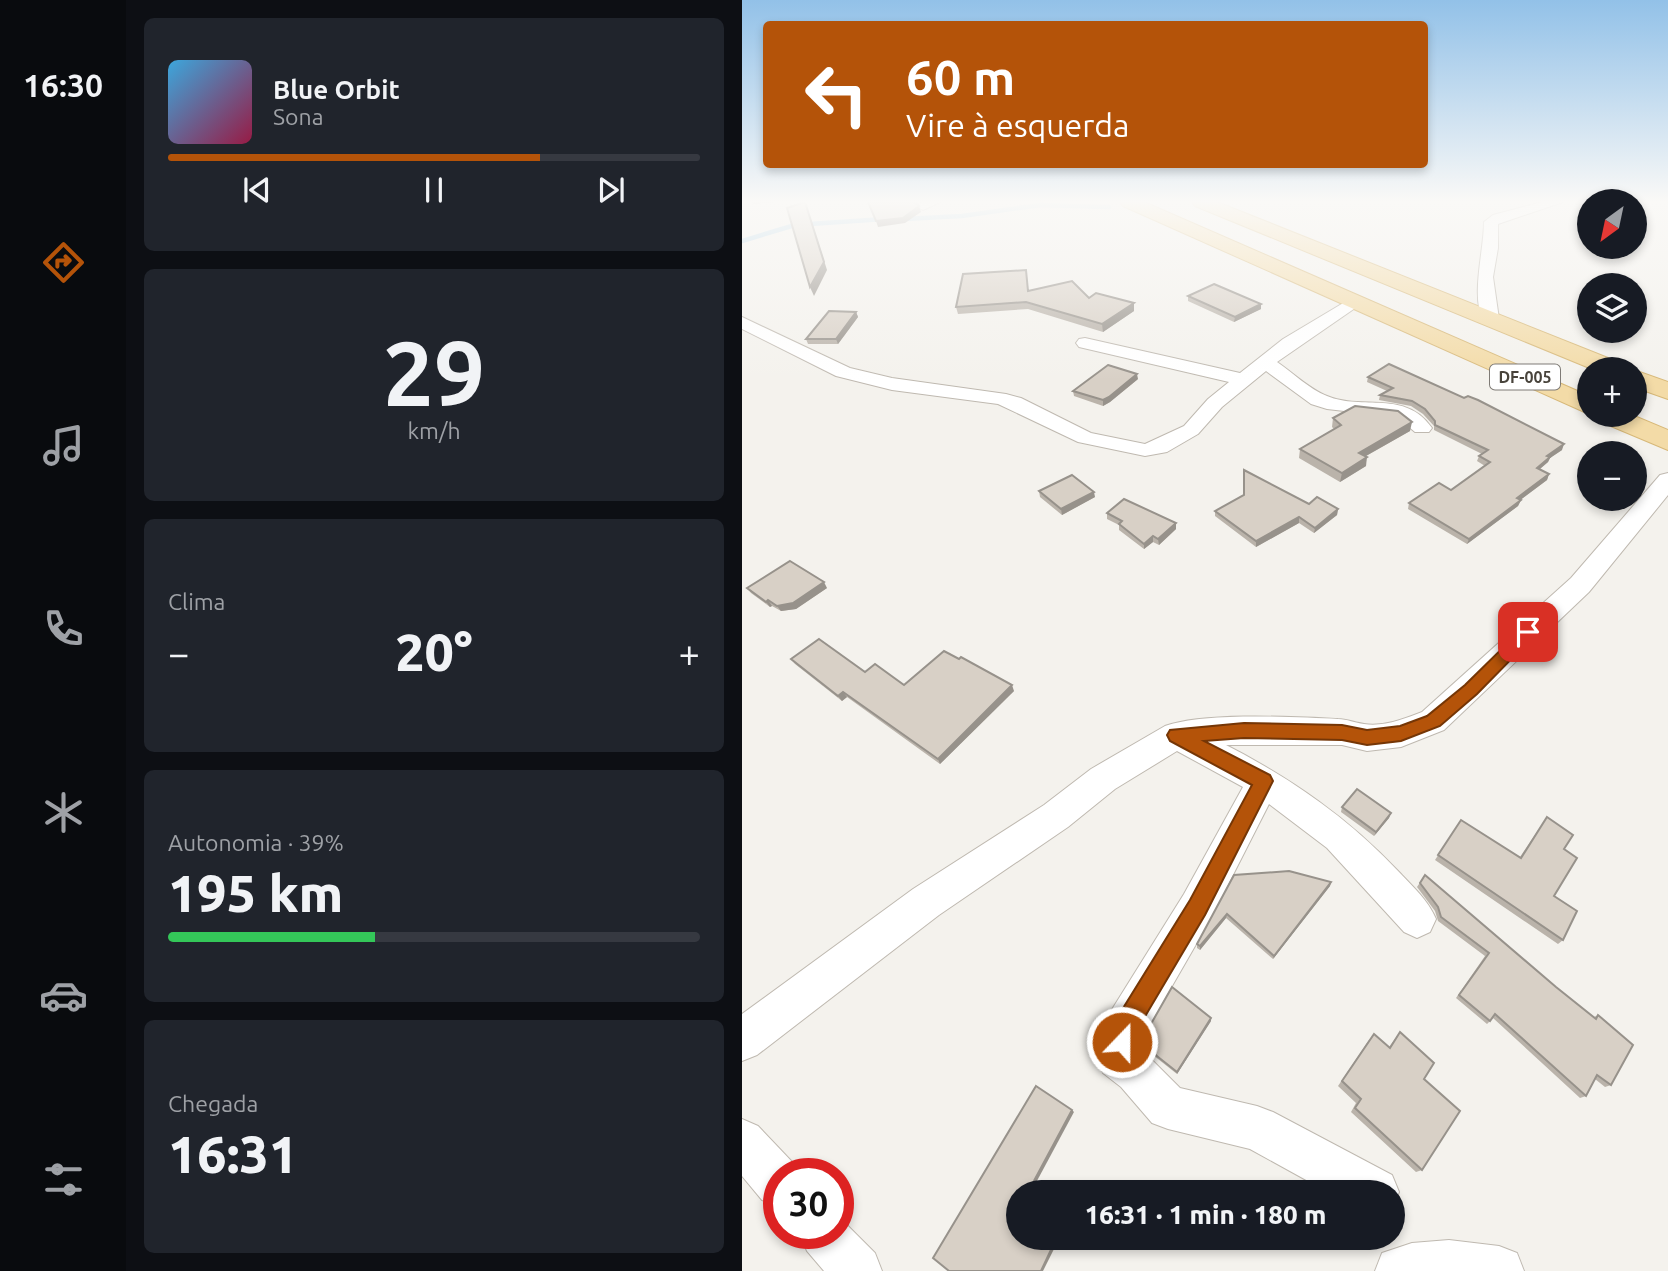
<!DOCTYPE html>
<html lang="pt">
<meta charset="utf-8">
<style>
body{margin:0;font-family:Ubuntu,sans-serif;background:#20242c;color:#f1f3f6;height:100vh;display:flex;flex-direction:column;font-size:26px;white-space:nowrap}
*{box-sizing:border-box;margin:0}
p{font-size:23px;color:#9ea1a6}
.icon{flex:none;width:38px;height:38px;fill:none;stroke:currentColor;stroke-width:2;stroke-linecap:round;stroke-linejoin:round}
.map{position:relative;flex:1;overflow:hidden}
.panel{display:flex;flex-direction:column;gap:18px;padding:18px;background:#0d0f14;width:616px}
.panel>*{flex:none}
.banner{position:absolute;left:21px;top:21px;width:665px;height:147px;border-radius:7px;box-shadow:0 4px 10px #0003;background:#b45309;color:#fff;overflow:hidden}
.needle{width:46px;rotate:213deg}
.fabs{position:absolute;left:835px;top:189px;display:grid;gap:14px}
.fabs a{display:grid;place-items:center;width:70px;height:70px;border-radius:50%;background:#171b24;box-shadow:0 4px 10px #0003;font-size:35px}
.speed{position:absolute;left:21px;top:1158px;display:flex;gap:14px;font-size:35px;font-weight:700;text-align:center}
.speed>*{display:grid;place-content:center;width:91px;height:91px;border-radius:50%;background:#171b24;box-shadow:0 4px 10px #0003;line-height:1}
.speed .limit{border:10px solid #d22;background:#fff;color:#111}
.pin{position:absolute;display:grid;place-items:center;width:60px;height:60px;color:#fff;margin:-30px;border-radius:14px;box-shadow:0 4px 10px #0006}
.me{position:absolute;width:77px;margin:-38px;rotate:22deg;stroke-linejoin:round;filter:drop-shadow(0 0 5px #0008)}
.turn{display:flex;align-items:center;gap:24px;height:147px;padding:0 28px;font-size:32px}
.turn .icon{width:91px;height:91px;stroke-width:2.5}
.turn b{display:block;font-size:49px;line-height:60px}
.big{font-size:52px;font-weight:800;line-height:1.1}
.panel .widget{flex:1;display:flex;flex-direction:column;justify-content:center;gap:10px;min-width:0;padding:0 24px;border-radius:10px;background:#20242c}
.panel .dial{align-items:center;gap:0}
.dial b{font-size:91px;line-height:1}
.song{display:flex;align-items:center;gap:21px}
.cover{width:84px;height:84px;border-radius:10px;background:linear-gradient(135deg,hsl(200 70% 55%),hsl(340 70% 35%))}
.played{height:7px;border-radius:4px;background:linear-gradient(90deg,#b45309 70%,#363941 70%)}
.keys{display:flex;justify-content:space-around;direction:ltr}
.heat{display:flex;justify-content:space-between;align-items:center;font-size:38px;direction:ltr}
.charge{height:10px;border-radius:5px;background:linear-gradient(90deg,#34c759 39%,#363941 0)}
.trip{position:absolute;left:264px;top:1180px;width:399px;height:70px;border-radius:35px;background:#171b24;box-shadow:0 4px 10px #0003;font-weight:800;line-height:70px;text-align:center}
main{display:flex;flex:1;min-height:0}
.menu{display:flex;flex-direction:column;width:126px;justify-content:space-around;align-items:center;background:#090b0e;color:#9ea1a6}
.menu .icon{width:49px;height:49px}
.menu .selected{color:#b45309}
.menu b{font-size:32px;color:#f1f3f6}
.map>svg:first-child{display:block}
.lines{fill:none;stroke-linecap:round;stroke-linejoin:round}
.stream{stroke:#b1d4e9;stroke-width:4.5}
.street-casing{stroke:#bfb9b0;stroke-width:2}
.primary-casing{stroke:#d7b878;stroke-width:2}
.street{fill:#fff;fill-rule:evenodd}
.primary{fill:#f3dba7;fill-rule:evenodd}
.wall{fill:#bab3aa}
.shaded-wall{fill:#97928b}
.building{fill:#d8d0c6;stroke:#97928b;stroke-width:2}
.route{fill:#b45309;stroke:#753606;stroke-width:2}
.labels{text-anchor:middle;stroke-width:5;stroke-linejoin:round;paint-order:stroke}
.shield{fill:#fff;stroke:#7f7b76;stroke-width:2}
.shield-label{font-size:16px;font-weight:bold;fill:#48433b}
</style>
<main>
<nav class="menu">
<b>16:30</b>
<svg class="icon selected" aria-label="directions" viewBox="0 0 24 24"><path d="M12 3l9 9-9 9-9-9zM9 14v-3h6M13 9l2 2-2 2"/></svg>
<svg class="icon" aria-label="music" viewBox="0 0 24 24"><path d="M9 18V5l10-2v13"/><circle cx="6" cy="18" r="3"/><circle cx="16" cy="16" r="3"/></svg>
<svg class="icon" aria-label="phone" viewBox="0 0 24 24"><path d="M5 4h4l2 5-3 2q2 4 5 5l2-3 5 2v4C11 20 4 13 5 4z"/></svg>
<svg class="icon" aria-label="climate" viewBox="0 0 24 24"><path d="M12 3v18M4 7l16 10M4 17L20 7"/></svg>
<svg class="icon" aria-label="car" viewBox="0 0 24 24"><path d="M5 17H2v-5l4-1 3-4h7l3 4 3 1v5h-3M9 17h6M6 11h13"/><circle cx="7" cy="17" r="2"/><circle cx="17" cy="17" r="2"/></svg>
<svg class="icon" aria-label="filters" viewBox="0 0 24 24"><path d="M4 7h16M4 17h16"/><circle cx="9" cy="7" r="2"/><circle cx="15" cy="17" r="2"/></svg>
</nav>
<section class="panel">
<div class="widget">
<div class="song"><i class="cover"></i><div><b>Blue Orbit</b><p>Sona</p></div></div>
<div class="played"></div>
<div class="keys"><svg class="icon" aria-label="previous" viewBox="0 0 24 24"><path d="M18 5L8 12l10 7zM5 5v14"/></svg><svg class="icon" aria-label="pause" viewBox="0 0 24 24"><path d="M8 5v14M16 5v14"/></svg><svg class="icon" aria-label="next" viewBox="0 0 24 24"><path d="M6 5l10 7-10 7zM19 5v14"/></svg></div>
</div>
<div class="widget dial"><b>29</b><p>km/h</p></div>
<div class="widget"><p>Clima</p>
<div class="heat"><a>−</a><b class="big">20°</b><a>+</a></div>
</div>
<div class="widget"><p>Autonomia · 39%</p><b class="big">195 km</b><div class="charge"></div></div>
<div class="widget"><p>Chegada</p><b class="big">16:31</b></div>
</section>
<div class="map">
<svg width="926" height="1271" viewBox="0 0 926 1271">
<rect width="100%" height="100%" fill="#f4f2ed"/>
<g class="lines">
<g class="stream">
<polyline points="162,219 220,216 298,205 367,207"/>
<polyline points="0,241 53,225 142,219"/>
</g>
<g class="street-casing">
<g id="street">
<polygon points="179,202 198,202 181,210 174,206"/>
<path d="M800,202H821L756,224V248L751,277L757,319L748,324L742,323C728,296 742,252 742,222L751,215Z"/>
<path d="M613,296L621,301L619,304L535,362C550,372 567,389 585,396C621,411 663,389 690,428L687,432H673L655,417L585,409L569,404L524,371L480,407L456,434L425,452L403,456L336,442L256,404L150,390L94,376L0,329V317L108,368L150,378L264,394L279,398L349,433L403,444L442,426L466,399L487,382L337,347L334,343L337,339L343,338L498,373L541,339Z"/>
<path d="M926,473V495L847,592L702,730L659,747L625,751L600,745H484C550,779 606,818 657,872C671,887 686,900 694,919L688,932L675,938L662,932L585,848L527,804L468,920L403,1033L399,1049L438,1088L515,1106L531,1112L650,1175L657,1192L651,1206V1192H586L508,1149L426,1129L410,1123L379,1087L361,1073L355,1058L369,1011L442,894L501,787L435,751L373,789L326,827L197,915L15,1055L0,1061V1014L171,889L302,805L349,769L423,726C462,712 552,717 596,719C605,719 613,723 622,724C642,727 662,719 680,712L829,578L918,475Z"/>
<polygon points="0,1119 16,1126 54,1166 57,1174 37,1174 37,1206 20,1200 0,1176"/>
<polygon points="96,1216 133,1253 140,1271 82,1271 65,1251 58,1234 96,1234"/>
<polygon points="707,1240 757,1246 775,1253 782,1271 633,1271 640,1253 670,1243"/>
</g>
</g>
<g class="primary-casing">
<g id="primary">
<polygon points="378,202 402,202 847,396 847,414 381,206"/>
<polygon points="450,202 475,202 881,364 885,369 850,369 453,206"/>
<polygon points="892,370 926,382 926,399 892,387"/>
<polygon points="853,415 890,415 926,430 926,450 857,421"/>
</g>
</g>
<use href="#street" class="street"/>
<use href="#primary" class="primary"/>
</g>
<g class="wall">
<polygon points="285,277 286,291 392,303 392,311 361,332 286,309 216,314 214,307"/>
<polygon points="446,296 519,304 519,309 492,322 446,301"/>
<polygon points="114,312 116,317 96,344 66,344 64,339"/>
<polygon points="626,377 820,450 808,458 806,462 798,469 807,474 805,480 778,500 779,500 776,506 725,544 666,509 667,503 709,490 743,466 735,461 737,456 740,454 692,430 692,426 681,414 669,406 637,400 638,395 645,391 625,382"/>
<polygon points="396,379 368,402 361,406 332,396 331,391"/>
<polygon points="591,418 668,431 624,456 624,466 598,482 557,458 558,449 592,429 590,427"/>
<polygon points="297,491 353,497 320,515 298,497"/>
<polygon points="567,504 596,509 595,515 572,533 557,523 514,547 473,516 473,511"/>
<polygon points="365,513 434,523 434,529 417,545 411,542 402,549 377,530 377,525 365,519"/>
<polygon points="5,588 85,588 54,609 39,611 30,606 28,607 9,593"/>
<polygon points="49,659 123,672 162,685 272,691 198,764 105,697 100,701 53,664"/>
<polygon points="600,807 649,813 647,818 632,836 599,812"/>
<polygon points="805,817 822,849 812,896 821,940 816,944 693,860 719,820 778,857"/>
<polygon points="492,875 589,882 588,886 531,959 484,918 458,950 455,948 455,944"/>
<polygon points="683,875 814,987 852,1017 856,1015 869,1085 863,1087 853,1079 844,1096 838,1098 751,1018 745,1024 714,998 743,956 696,921 693,911 675,887"/>
<polygon points="469,1021 435,1074 402,1048 401,1045"/>
<polygon points="658,1032 682,1079 680,1170 674,1172 609,1112 614,1103 596,1086 627,1040 647,1047"/>
</g>
<g class="shaded-wall">
<polygon points="10,202 34,202 11,204"/>
<polygon points="177,206 179,212 163,223 136,227 134,221"/>
<polygon points="66,210 85,270 72,296 68,287"/>
<polygon points="392,303 392,311 361,332 360,324"/>
<polygon points="519,304 519,309 492,322 493,317"/>
<polygon points="114,312 116,317 96,344 94,339"/>
<polygon points="395,374 396,379 368,402 361,406 361,400"/>
<polygon points="670,422 668,431 615,461 617,453"/>
<polygon points="822,444 820,450 808,458 806,462 793,473 795,468 805,456"/>
<polygon points="625,457 624,466 598,482 600,473"/>
<polygon points="807,474 805,480 773,504 775,498"/>
<polygon points="352,492 353,497 320,515 319,509"/>
<polygon points="779,500 776,506 725,544 727,539"/>
<polygon points="596,509 595,515 572,533 573,528"/>
<polygon points="557,517 557,523 514,547 514,541"/>
<polygon points="434,523 434,529 417,545 416,539"/>
<polygon points="411,536 411,542 402,549 402,544"/>
<polygon points="82,582 85,588 54,609 39,611 35,606"/>
<polygon points="26,600 30,606 28,607 24,602"/>
<polygon points="270,685 272,691 198,764 196,759"/>
<polygon points="101,692 105,697 100,701 96,696"/>
<polygon points="649,813 647,818 632,836 634,832"/>
<polygon points="589,882 588,886 531,959 532,956"/>
<polygon points="485,914 484,918 458,950 458,946"/>
<polygon points="469,1018 469,1021 435,1074 435,1072"/>
<polygon points="330,1110 332,1112 289,1192 286,1192"/>
<polygon points="315,1237 318,1237 301,1271 299,1271"/>
</g>
<g class="building">
<polygon points="63,202 82,262 68,287 45,208"/>
<polygon points="126,202 172,202 177,206 161,218 134,221"/>
<polygon points="284,270 286,291 330,281 347,298 354,293 392,303 360,324 284,302 214,307 221,274"/>
<polygon points="472,284 519,304 493,317 446,296"/>
<polygon points="87,311 114,312 94,339 64,339"/>
<polygon points="647,364 722,398 726,396 736,400 822,444 805,456 808,457 795,468 807,474 775,498 779,500 727,539 667,503 697,483 709,490 748,462 737,456 746,450 693,425 693,421 683,409 670,401 638,395 651,388 626,377"/>
<polygon points="366,365 395,374 367,397 361,400 331,391"/>
<polygon points="613,406 656,411 670,422 617,453 625,457 600,473 558,449 599,425 591,418"/>
<polygon points="502,470 567,504 575,497 596,509 573,528 557,517 514,541 473,511 502,495"/>
<polygon points="330,475 352,492 319,509 297,491"/>
<polygon points="382,499 434,523 416,539 411,536 402,544 377,524 380,521 365,513"/>
<polygon points="48,561 82,582 51,603 35,606 26,600 24,602 5,588"/>
<polygon points="77,639 123,672 133,664 162,685 202,651 217,659 219,657 270,685 196,759 101,692 96,696 49,659"/>
<polygon points="615,789 649,813 634,832 600,807"/>
<polygon points="805,817 831,835 822,849 835,858 812,896 835,911 821,940 696,855 719,820 779,858"/>
<polygon points="547,871 589,882 532,956 485,914 458,946 455,944 492,875"/>
<polygon points="683,875 814,987 854,1019 856,1015 891,1045 869,1085 855,1075 844,1096 753,1014 748,1021 717,995 747,953 699,917 696,907 678,883"/>
<polygon points="430,987 469,1018 435,1072 401,1045 405,1031"/>
<polygon points="658,1032 692,1063 682,1079 718,1111 680,1170 613,1108 619,1099 600,1081 632,1034 648,1048"/>
<polygon points="294,1086 330,1110 286,1192 276,1192 276,1237 315,1237 299,1271 207,1271 191,1258"/>
</g>
<linearGradient id="sky" x2="0" y2="1"><stop stop-color="#92c1e8"/><stop offset="0.53" stop-color="#faf9f7"/><stop offset="1" stop-color="#faf9f7" stop-opacity="0"/></linearGradient>
<rect width="926" height="380" fill="url(#sky)"/>
<polygon class="route" points="786,626 792,628 794,632 792,636 735,694 698,726 659,741 625,745 600,740 502,738 462,741 528,775 531,781 463,915 395,1030 389,1051 380,1054 372,1051 368,1042 375,1018 448,900 510,785 428,741 425,735 428,730 502,723 600,725 625,730 658,726 685,716 723,685 781,628"/>
<g class="labels">
<rect class="shield" x="748" y="364.5" width="70" height="25" rx="5"/>
<g class="shield-label">
<text x="783" y="383">DF-005</text>
</g>
</g>
</svg>
<div class="fabs">
<a><svg class="needle" viewBox="-14 -14 28 28"><path d="M0-13l5 13h-10z" fill="#e53935"/><path d="M0 13l5-13h-10z" fill="#9ea1a6"/></svg></a>
<a><svg class="icon" aria-label="layers" viewBox="0 0 24 24"><path d="M12 4l9 5-9 5-9-5zM3 14l9 5 9-5"/></svg></a>
<a>+</a>
<a>−</a>
</div>
<div class="speed"><div class="limit">30</div></div>
<div class="pin" style="left:786px;top:632px;background:#d93025"><svg class="icon" aria-label="arrive" viewBox="0 0 24 24"><path d="M6 21V4h12l-3 4 3 4H6"/></svg></div>
<svg class="me" style="left:380px;top:1042px" viewBox="-20 -20 40 40"><circle r="17" fill="#b45309" stroke="#fff" stroke-width="3"/><path d="M0-11L8 9 0 5-8 9z" fill="#fff"/></svg>
<div class="trip">16:31 · 1 min · 180 m</div>
<div class="banner">
<div class="turn"><svg class="icon" aria-label="left" viewBox="0 0 24 24"><path d="M17 20v-9H6M10 6l-5 5 5 5"/></svg><div><b>60 m</b>Vire à esquerda</div></div>
</div>
</div>
</main>
